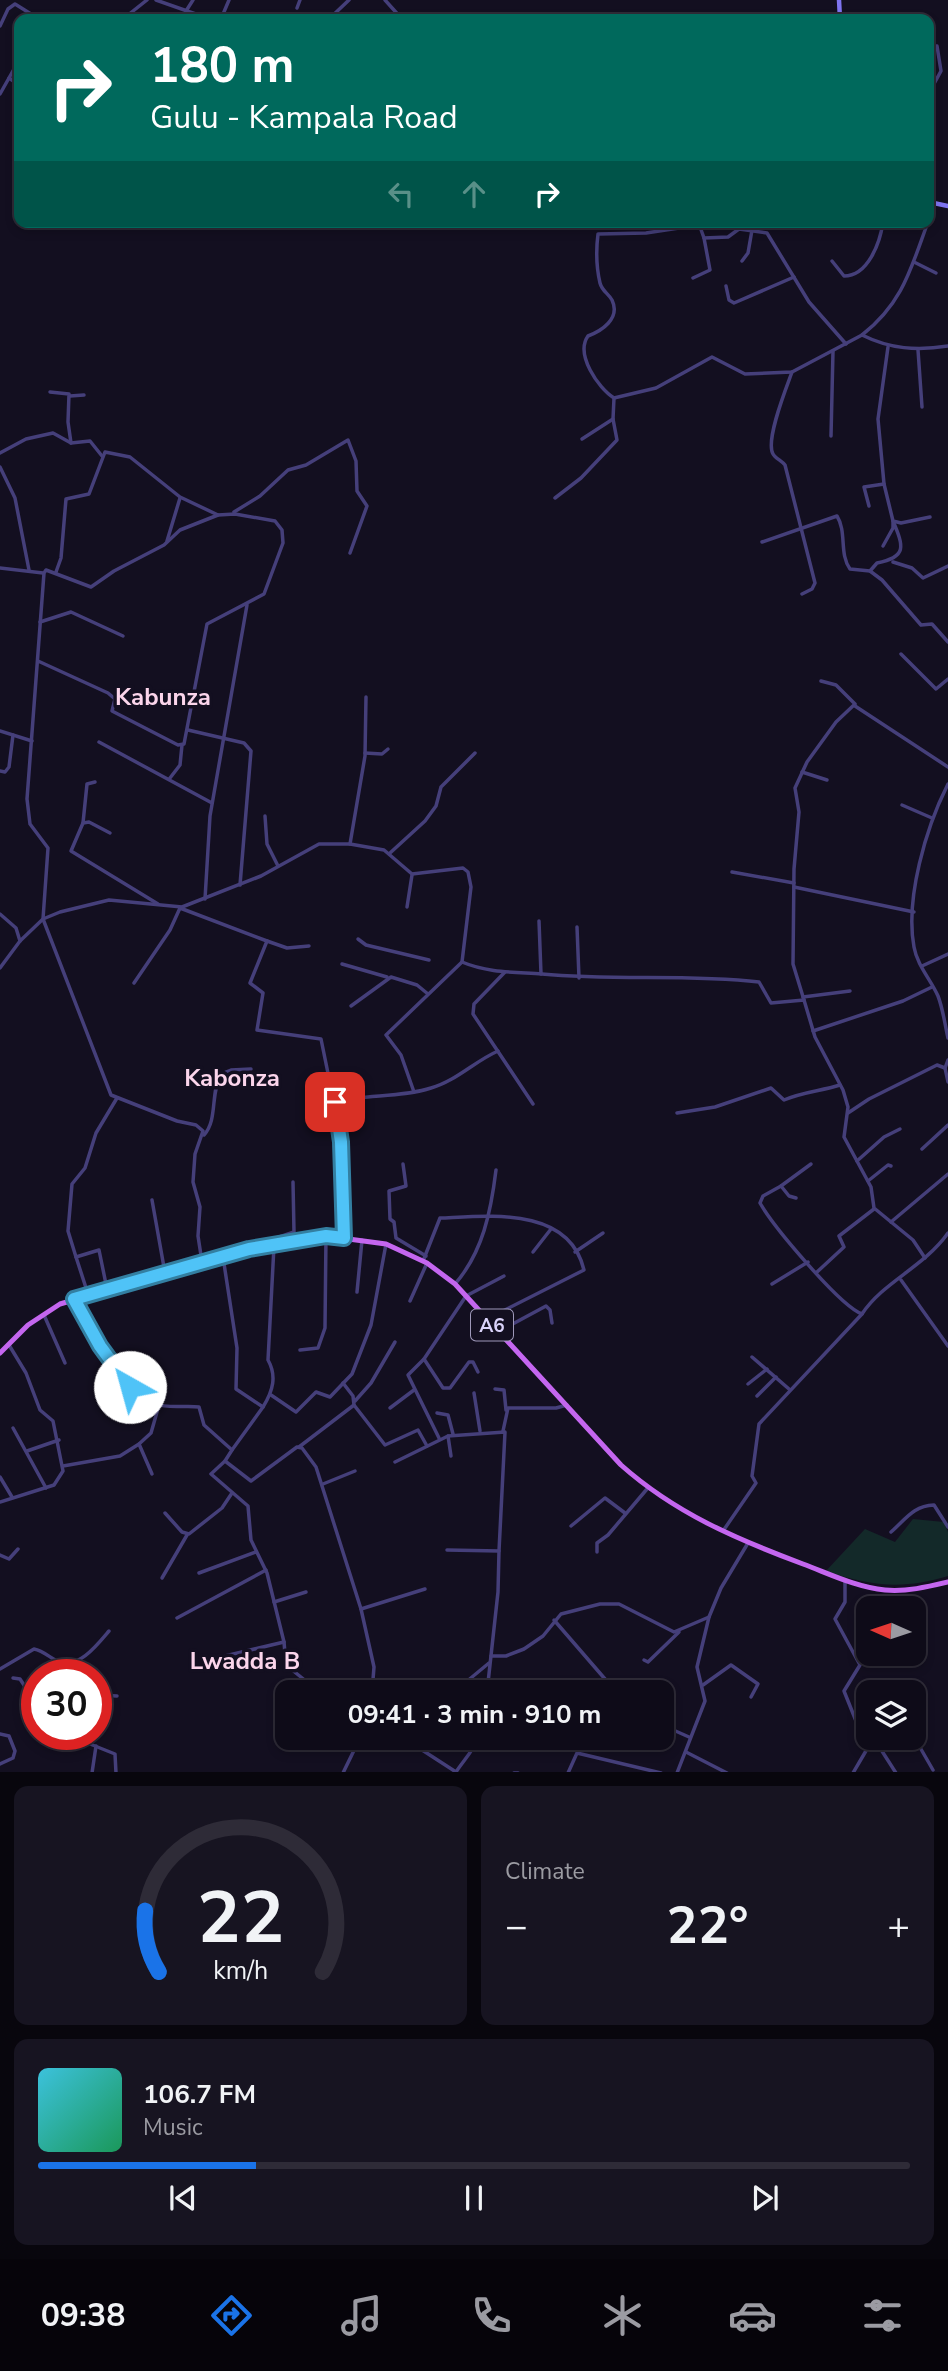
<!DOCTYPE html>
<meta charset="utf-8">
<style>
body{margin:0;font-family:"Nunito Sans",sans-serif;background:#171421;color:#f1f3f6;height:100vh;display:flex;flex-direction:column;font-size:26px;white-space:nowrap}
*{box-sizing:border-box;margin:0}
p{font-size:23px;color:#9b9ba2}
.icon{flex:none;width:38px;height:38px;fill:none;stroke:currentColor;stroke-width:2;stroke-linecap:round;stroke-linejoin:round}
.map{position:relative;height:1772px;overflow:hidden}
.panel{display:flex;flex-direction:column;gap:14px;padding:14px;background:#08060d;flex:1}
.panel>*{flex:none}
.hud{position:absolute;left:14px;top:14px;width:920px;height:214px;border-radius:14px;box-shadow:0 4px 10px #0003,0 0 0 2px #2e2b37;background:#00695c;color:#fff;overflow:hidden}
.needle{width:46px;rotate:273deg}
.tools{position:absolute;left:856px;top:1596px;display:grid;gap:14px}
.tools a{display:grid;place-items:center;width:70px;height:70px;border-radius:14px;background:#0e0b18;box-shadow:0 4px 10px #0003,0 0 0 2px #2e2b37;font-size:35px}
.speed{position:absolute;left:21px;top:1659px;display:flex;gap:14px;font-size:35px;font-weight:700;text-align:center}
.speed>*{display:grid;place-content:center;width:91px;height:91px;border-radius:50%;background:#0e0b18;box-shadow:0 4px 10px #0003,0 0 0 2px #2e2b37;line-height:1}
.speed .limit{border:10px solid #d22;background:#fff;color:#111}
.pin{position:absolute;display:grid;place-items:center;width:60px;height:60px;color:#fff;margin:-30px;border-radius:14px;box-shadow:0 4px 10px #0006}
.me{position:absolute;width:77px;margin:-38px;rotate:322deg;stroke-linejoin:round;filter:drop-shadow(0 0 5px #0008)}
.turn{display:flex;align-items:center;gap:24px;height:147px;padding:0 21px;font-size:32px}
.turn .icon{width:91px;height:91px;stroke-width:2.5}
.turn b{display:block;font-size:49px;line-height:60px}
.lanes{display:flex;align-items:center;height:66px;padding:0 21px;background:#0003;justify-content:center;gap:35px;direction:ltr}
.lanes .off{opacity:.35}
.big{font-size:52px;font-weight:700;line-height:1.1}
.panel .tile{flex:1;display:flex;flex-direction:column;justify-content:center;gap:10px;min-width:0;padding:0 24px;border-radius:14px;background:#171421}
.panel .dial{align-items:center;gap:0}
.dial svg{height:182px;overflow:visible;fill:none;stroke:#2e2b37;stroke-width:7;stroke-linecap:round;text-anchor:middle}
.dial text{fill:#f1f3f6;stroke:none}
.song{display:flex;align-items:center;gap:21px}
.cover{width:84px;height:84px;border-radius:10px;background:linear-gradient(135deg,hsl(190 70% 55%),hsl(150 70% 35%))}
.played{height:7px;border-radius:4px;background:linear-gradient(90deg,#1a73e8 25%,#2e2b37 25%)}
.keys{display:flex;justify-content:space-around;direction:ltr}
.heat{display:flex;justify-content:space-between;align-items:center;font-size:38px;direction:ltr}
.panel .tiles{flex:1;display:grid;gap:14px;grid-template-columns:1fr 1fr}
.tile:last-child{grid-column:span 2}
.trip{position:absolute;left:275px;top:1680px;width:399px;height:70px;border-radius:14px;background:#0e0b18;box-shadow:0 4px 10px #0003,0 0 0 2px #2e2b37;font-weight:700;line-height:70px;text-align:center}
.tab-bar{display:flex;height:112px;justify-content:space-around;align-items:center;background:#06040a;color:#9b9ba2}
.tab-bar .icon{width:49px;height:49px}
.tab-bar .current{color:#1a73e8}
.tab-bar b{font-size:32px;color:#f1f3f6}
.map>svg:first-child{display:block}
.green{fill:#132929}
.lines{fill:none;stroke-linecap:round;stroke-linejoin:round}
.street{stroke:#453f7a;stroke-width:3.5}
.secondary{stroke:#7f74f0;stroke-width:4.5}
.primary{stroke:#c466ef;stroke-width:5}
.route-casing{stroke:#337fa1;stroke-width:18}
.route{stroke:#4fc3f7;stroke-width:12}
.labels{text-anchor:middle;stroke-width:7;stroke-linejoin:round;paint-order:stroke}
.shield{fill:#130f20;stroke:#9e98b9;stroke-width:2}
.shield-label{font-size:19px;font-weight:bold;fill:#dad3fa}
.quarter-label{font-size:24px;font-weight:bold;fill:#fbd5eb;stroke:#130f20}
</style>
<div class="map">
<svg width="948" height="1773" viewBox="0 0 948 1773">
<rect width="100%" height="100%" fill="#130f20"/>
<path class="green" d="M913,1519L944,1522L948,1532V1576C904,1590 869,1586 826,1571L865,1529L895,1542Z"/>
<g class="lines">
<g class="street">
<polyline points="156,0 210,19"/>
<polyline points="385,0 402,19"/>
<polyline points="297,8 300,0"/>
<polyline points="186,11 193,0"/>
<polyline points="123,19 147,0"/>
<polyline points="221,19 229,0"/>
<polyline points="329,19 349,0"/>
<polyline points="0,26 8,9 15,4 39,19"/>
<polyline points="929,46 937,46 941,71 929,93"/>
<polyline points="19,60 9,78 19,85"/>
<polyline points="0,94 9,78"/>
<polyline points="929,220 930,202"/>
<polyline points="699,224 704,238 728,237 739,229 767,233 809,302 846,344"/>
<polyline points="742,261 748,253 752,230"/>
<path d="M832,261L844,276C868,276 880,243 883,222"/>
<polyline points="914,262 936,273"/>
<polyline points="693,278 710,270 704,238"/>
<polyline points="726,286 729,300 734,303 794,277"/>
<path d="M862,335C903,303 911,268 928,222"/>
<polyline points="918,350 922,407"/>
<path d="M792,372C787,386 765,440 773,454C775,458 782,461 785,465L815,583L812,589L802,594"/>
<polyline points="50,392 69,394 68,422 71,443"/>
<polyline points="70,396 84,395"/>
<path d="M614,398C598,388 575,354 588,336C601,331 621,319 612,300C608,293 602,291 600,283C596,266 596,250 598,234L646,233L699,225"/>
<polyline points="831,436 833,351"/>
<polyline points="582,439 613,419"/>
<polyline points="0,453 26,439 53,433 71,443 90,441 102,456"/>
<polyline points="0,467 15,498 29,570"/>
<polyline points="884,484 893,521 901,523 930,517"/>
<path d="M555,498L581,478L617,440L613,419L614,398L656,388L712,357L745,374L792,372L862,335C890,349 917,351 948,346"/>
<polyline points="869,506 864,487 884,484 878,419 888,347"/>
<polyline points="234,512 260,496 288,470 306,465 348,440 356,461 357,491 367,506 350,553"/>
<polyline points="167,541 180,498"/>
<path d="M762,542L837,516C847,532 839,554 850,569L870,571L882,580L921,625L932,624L948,642"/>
<polyline points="893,562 912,568 923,578 948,566"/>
<polyline points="0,568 43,573"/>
<path d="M870,571L877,563C907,557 904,547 893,521V528L883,546"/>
<polyline points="56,572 61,558 66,499 89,494 105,452 130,457 180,497 218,515"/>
<polyline points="40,622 71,612 123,636"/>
<polyline points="901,654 936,689 948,679"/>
<polyline points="38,661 108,693 115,699 112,711 178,745 184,744 207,624 264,594 283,543 282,530 275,521 235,514 218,515 180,530 164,545 114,571 91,587 46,570 44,573 27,799 30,824 48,848 43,919 111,1095 177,1121 196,1125 203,1131 195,1154 193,1182 200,1207 198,1236 202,1262"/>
<polyline points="855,706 948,767"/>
<polyline points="188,730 244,743 251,751 240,885"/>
<polyline points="0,731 32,741"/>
<polyline points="99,742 212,803"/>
<polyline points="365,753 382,754 388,749"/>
<polyline points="0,771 5,772 9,767 13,735"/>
<polyline points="802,772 827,780"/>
<polyline points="170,778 180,765 182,745"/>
<path d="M948,784C926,827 905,899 914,947C917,965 931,980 938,996C943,1009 945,1025 948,1038"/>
<polyline points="902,805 932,818"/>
<polyline points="265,816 267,844 278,866"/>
<polyline points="83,823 87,784 95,782"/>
<polyline points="110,833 89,822 83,823 71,851 158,904"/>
<polyline points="350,844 365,756 366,697"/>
<polyline points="390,853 425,821 436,806 441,787 475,753"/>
<polyline points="732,872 794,883"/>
<polyline points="794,887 914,912"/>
<polyline points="205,899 210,816 247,605"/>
<polyline points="407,907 412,875"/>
<polyline points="0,914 16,928 20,941"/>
<polyline points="539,921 541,974"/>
<polyline points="577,927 579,978"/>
<polyline points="358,939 366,945 429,960"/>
<polyline points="267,941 287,948 309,946"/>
<path d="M462,962C488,973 515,972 542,974C614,981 686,974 759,982L771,1003L804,1000L815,1037L843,1090L848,1107L844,1137L871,1187L874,1208L913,1240L925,1258"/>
<polyline points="342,964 387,977"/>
<polyline points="922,966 948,954"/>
<polyline points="0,968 20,941 43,919 60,912 109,900 182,907 261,876 319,844 350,844 384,850 412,874 463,868 468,872 471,887 462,962 386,1035 401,1055 414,1092"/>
<polyline points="505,972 474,1004 473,1014 533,1104"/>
<polyline points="134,983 170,930 180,908 267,941 250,983 263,993 257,1030 321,1039 340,1132 344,1238"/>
<polyline points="803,997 850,991"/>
<polyline points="804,1000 793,964 794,869 799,812 795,788 807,762 836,722 855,704 836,685 821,681"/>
<polyline points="351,1006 391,977 417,985 428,994"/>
<polyline points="813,1031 903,1001 932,987"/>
<polyline points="948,1060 945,1068 948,1082"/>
<path d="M335,1102C367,1094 400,1098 431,1088C456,1081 475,1061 498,1051"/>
<path d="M677,1113L715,1107L771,1088L784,1100C802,1092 821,1091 840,1085"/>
<polyline points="848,1113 869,1099 937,1065 945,1068"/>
<path d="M204,1135C218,1120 210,1093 221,1074L231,1070L251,1069"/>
<polyline points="922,1149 948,1125"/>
<polyline points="857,1161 884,1137 900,1129"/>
<polyline points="403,1164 406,1186 389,1191 390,1219 394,1222 396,1238 426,1256"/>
<polyline points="868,1181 888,1165 891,1166"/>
<polyline points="781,1186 811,1164"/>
<path d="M796,1198L789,1196L781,1186L763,1196L760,1203C773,1226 840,1306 862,1314C883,1282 924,1267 948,1233"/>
<polyline points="152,1200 165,1273"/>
<polyline points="891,1222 948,1174"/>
<polyline points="234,1252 294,1232 293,1182"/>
<polyline points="533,1252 551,1229"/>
<polyline points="575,1252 603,1233"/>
<polyline points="76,1257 88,1294"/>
<path d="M223,1257L237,1348L236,1389L263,1407C273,1391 277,1376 268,1360L274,1246"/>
<path d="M423,1261L440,1218C489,1216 569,1206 584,1270L487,1319"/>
<polyline points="817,1272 844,1247 839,1236 874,1209"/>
<polyline points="901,1280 948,1346"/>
<path d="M455,1284C483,1252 491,1211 496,1170"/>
<polyline points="772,1284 808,1262"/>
<polyline points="107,1289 99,1250 76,1257 68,1231 72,1184 85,1168 96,1133 117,1098"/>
<polyline points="357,1292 362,1240"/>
<path d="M74,1299C92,1336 117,1387 156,1404C168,1409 186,1405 199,1407L204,1425L232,1450L225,1461"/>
<polyline points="410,1301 427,1263"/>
<polyline points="44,1315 65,1363"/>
<polyline points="498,1332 546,1306 550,1310 552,1323"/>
<polyline points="300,1350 318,1348 325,1328 326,1236"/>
<polyline points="752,1357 789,1389"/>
<polyline points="424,1359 443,1388 450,1388 469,1362 473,1362 478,1372"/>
<polyline points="343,1383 353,1396 354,1405 385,1445 418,1430 427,1446"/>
<polyline points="748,1384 767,1369"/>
<polyline points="495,1389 504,1390 506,1410"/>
<polyline points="474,1393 480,1431"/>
<polyline points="271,1395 296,1412 316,1392 330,1397 352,1374 371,1325 386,1244"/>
<polyline points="757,1396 776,1377"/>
<polyline points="355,1401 371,1383 395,1342"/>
<polyline points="390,1408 414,1390"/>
<polyline points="437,1413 448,1415 453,1434"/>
<polyline points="13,1428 46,1488"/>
<polyline points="503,1431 508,1408 556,1408 567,1405"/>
<polyline points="448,1436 451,1456"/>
<polyline points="439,1438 408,1375 424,1359 466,1296 504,1276"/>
<polyline points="139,1444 152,1474"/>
<polyline points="299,1447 354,1405"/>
<polyline points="232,1450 263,1407"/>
<polyline points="27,1451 59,1440"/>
<polyline points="395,1462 448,1436 505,1432 499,1551 447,1550"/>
<polyline points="63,1466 120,1456 139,1444 151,1433 159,1405"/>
<polyline points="0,1477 12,1497"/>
<polyline points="323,1484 355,1471"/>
<polyline points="0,1502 54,1485 63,1471 53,1421 40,1410 26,1373 9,1345"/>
<polyline points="165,1513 182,1532 189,1534 222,1508 232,1493"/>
<polyline points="571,1526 605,1498 625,1513"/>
<polyline points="723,1531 756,1483 752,1476 759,1424 862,1314"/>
<path d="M891,1532C906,1519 913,1506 934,1505L948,1527"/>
<polyline points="597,1552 597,1543 608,1535 647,1489"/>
<polyline points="0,1555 9,1559 18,1549"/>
<polyline points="199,1573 256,1552"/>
<polyline points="162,1578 187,1535"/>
<polyline points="845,1581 845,1602 835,1619 860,1665 844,1691 862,1736 870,1744"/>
<polyline points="274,1602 306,1592"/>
<polyline points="361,1609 425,1589"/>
<polyline points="177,1618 266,1570"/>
<polyline points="554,1620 605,1679 621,1692"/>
<polyline points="225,1656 284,1642"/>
<polyline points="491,1656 506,1656 524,1649 543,1636 561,1614 600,1604 619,1604 674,1632 709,1617"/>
<polyline points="644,1660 648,1662 679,1632"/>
<polyline points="59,1663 66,1675"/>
<path d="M0,1669L34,1649C44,1651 50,1658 59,1662C78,1670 98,1644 109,1631"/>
<polyline points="13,1678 20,1679 37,1705"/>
<polyline points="703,1685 731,1665 758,1684 751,1697"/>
<polyline points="330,1692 312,1686 286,1665 284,1642 267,1573 251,1540 248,1506 211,1474 225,1461 251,1481 297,1447 302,1448 316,1467 361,1609 374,1667 372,1692"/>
<polyline points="454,1692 489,1663"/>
<polyline points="487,1692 498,1592 499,1551"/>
<polyline points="586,1692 605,1679"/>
<polyline points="96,1695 117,1696"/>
<polyline points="662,1725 689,1737"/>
<polyline points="0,1734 9,1736 15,1751 13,1758 0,1764"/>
<polyline points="65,1734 115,1754 116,1773"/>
<polyline points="914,1737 933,1770"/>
<polyline points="541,1738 545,1738"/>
<polyline points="562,1738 564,1740"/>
<polyline points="400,1741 402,1738"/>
<polyline points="876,1745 886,1738"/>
<path d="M419,1748L456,1772C463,1761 474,1750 478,1738"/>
<polyline points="686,1752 727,1773"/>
<polyline points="92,1773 96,1746"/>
<polyline points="343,1773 360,1738"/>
<polyline points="514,1773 518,1773"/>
<polyline points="568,1773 577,1753 661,1773"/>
<polyline points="677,1773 705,1701 697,1667 709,1617 721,1588 748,1543"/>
<polyline points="853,1773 870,1744 880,1748 896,1773"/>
</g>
<g class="secondary">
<polyline points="839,0 840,19"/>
<polyline points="929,202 948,206"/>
</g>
<path class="primary" d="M0,1353L28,1325L60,1304L249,1249L305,1239L326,1236L386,1244L427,1263L455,1284L621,1465C675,1513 736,1539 803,1564C830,1574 856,1587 885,1590C906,1592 927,1587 948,1582"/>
</g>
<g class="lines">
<g class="route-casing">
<polyline id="route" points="130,1387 100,1346 74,1299 249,1249 326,1236 344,1238 341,1142 335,1102"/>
</g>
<use href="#route" class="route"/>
</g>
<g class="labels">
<rect class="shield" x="471" y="1309.5" width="42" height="31" rx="5"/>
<g class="shield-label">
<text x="492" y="1332">A6</text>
</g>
<g class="quarter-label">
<text x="163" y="705">Kabunza</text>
<text x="232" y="1086">Kabonza</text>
<text x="245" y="1669">Lwadda B</text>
</g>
</g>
</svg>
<div class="tools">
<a><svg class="needle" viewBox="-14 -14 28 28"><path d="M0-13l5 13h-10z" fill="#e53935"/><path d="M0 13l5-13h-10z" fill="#9b9ba2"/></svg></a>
<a><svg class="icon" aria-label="layers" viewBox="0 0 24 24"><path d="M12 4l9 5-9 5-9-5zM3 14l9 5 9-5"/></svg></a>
</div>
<div class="speed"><div class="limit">30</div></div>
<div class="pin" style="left:335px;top:1102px;background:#d93025"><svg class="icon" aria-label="arrive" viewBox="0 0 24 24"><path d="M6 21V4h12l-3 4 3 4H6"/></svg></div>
<svg class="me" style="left:130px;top:1387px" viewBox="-20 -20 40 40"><circle r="19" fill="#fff"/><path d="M0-13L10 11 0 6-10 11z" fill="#4fc3f7"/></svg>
<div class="trip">09:41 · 3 min · 910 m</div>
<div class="hud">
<div class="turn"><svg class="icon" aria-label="right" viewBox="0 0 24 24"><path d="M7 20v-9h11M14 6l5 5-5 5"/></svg><div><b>180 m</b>Gulu - Kampala Road</div></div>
<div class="lanes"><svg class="icon off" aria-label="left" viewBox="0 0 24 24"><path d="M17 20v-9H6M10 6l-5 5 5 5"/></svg><svg class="icon off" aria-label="ahead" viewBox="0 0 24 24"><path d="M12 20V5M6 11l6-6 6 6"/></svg><svg class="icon" aria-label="right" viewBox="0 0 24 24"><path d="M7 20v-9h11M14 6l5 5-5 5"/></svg></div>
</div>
</div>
<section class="panel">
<div class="tiles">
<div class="tile dial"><svg viewBox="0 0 100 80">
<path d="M14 69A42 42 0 1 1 86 69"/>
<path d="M14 69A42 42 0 0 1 8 42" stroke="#1a73e8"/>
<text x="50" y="56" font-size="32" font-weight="700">22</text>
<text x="50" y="72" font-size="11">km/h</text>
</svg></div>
<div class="tile"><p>Climate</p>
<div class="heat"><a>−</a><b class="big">22°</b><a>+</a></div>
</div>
<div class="tile">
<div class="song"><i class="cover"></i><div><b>106.7 FM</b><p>Music</p></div></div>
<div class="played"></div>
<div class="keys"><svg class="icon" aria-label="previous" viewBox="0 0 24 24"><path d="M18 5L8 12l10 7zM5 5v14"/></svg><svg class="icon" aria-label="pause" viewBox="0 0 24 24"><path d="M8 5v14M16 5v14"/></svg><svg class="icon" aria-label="next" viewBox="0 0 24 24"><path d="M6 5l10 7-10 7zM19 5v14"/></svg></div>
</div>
</div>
</section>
<nav class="tab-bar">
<b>09:38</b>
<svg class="icon current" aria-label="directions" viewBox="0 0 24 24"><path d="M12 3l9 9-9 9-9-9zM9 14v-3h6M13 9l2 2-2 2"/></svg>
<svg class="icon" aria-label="music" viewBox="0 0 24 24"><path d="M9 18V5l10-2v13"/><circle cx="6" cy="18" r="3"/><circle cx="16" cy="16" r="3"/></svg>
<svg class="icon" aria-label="phone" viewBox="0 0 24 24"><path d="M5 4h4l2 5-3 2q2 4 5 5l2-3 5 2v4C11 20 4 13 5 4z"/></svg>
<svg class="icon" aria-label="climate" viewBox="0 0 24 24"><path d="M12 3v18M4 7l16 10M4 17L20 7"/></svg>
<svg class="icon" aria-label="car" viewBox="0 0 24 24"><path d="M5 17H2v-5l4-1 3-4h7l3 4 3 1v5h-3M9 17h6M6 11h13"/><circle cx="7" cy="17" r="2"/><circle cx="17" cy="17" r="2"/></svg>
<svg class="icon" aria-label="filters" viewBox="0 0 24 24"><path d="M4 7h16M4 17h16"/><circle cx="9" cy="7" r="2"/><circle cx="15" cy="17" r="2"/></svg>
</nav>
